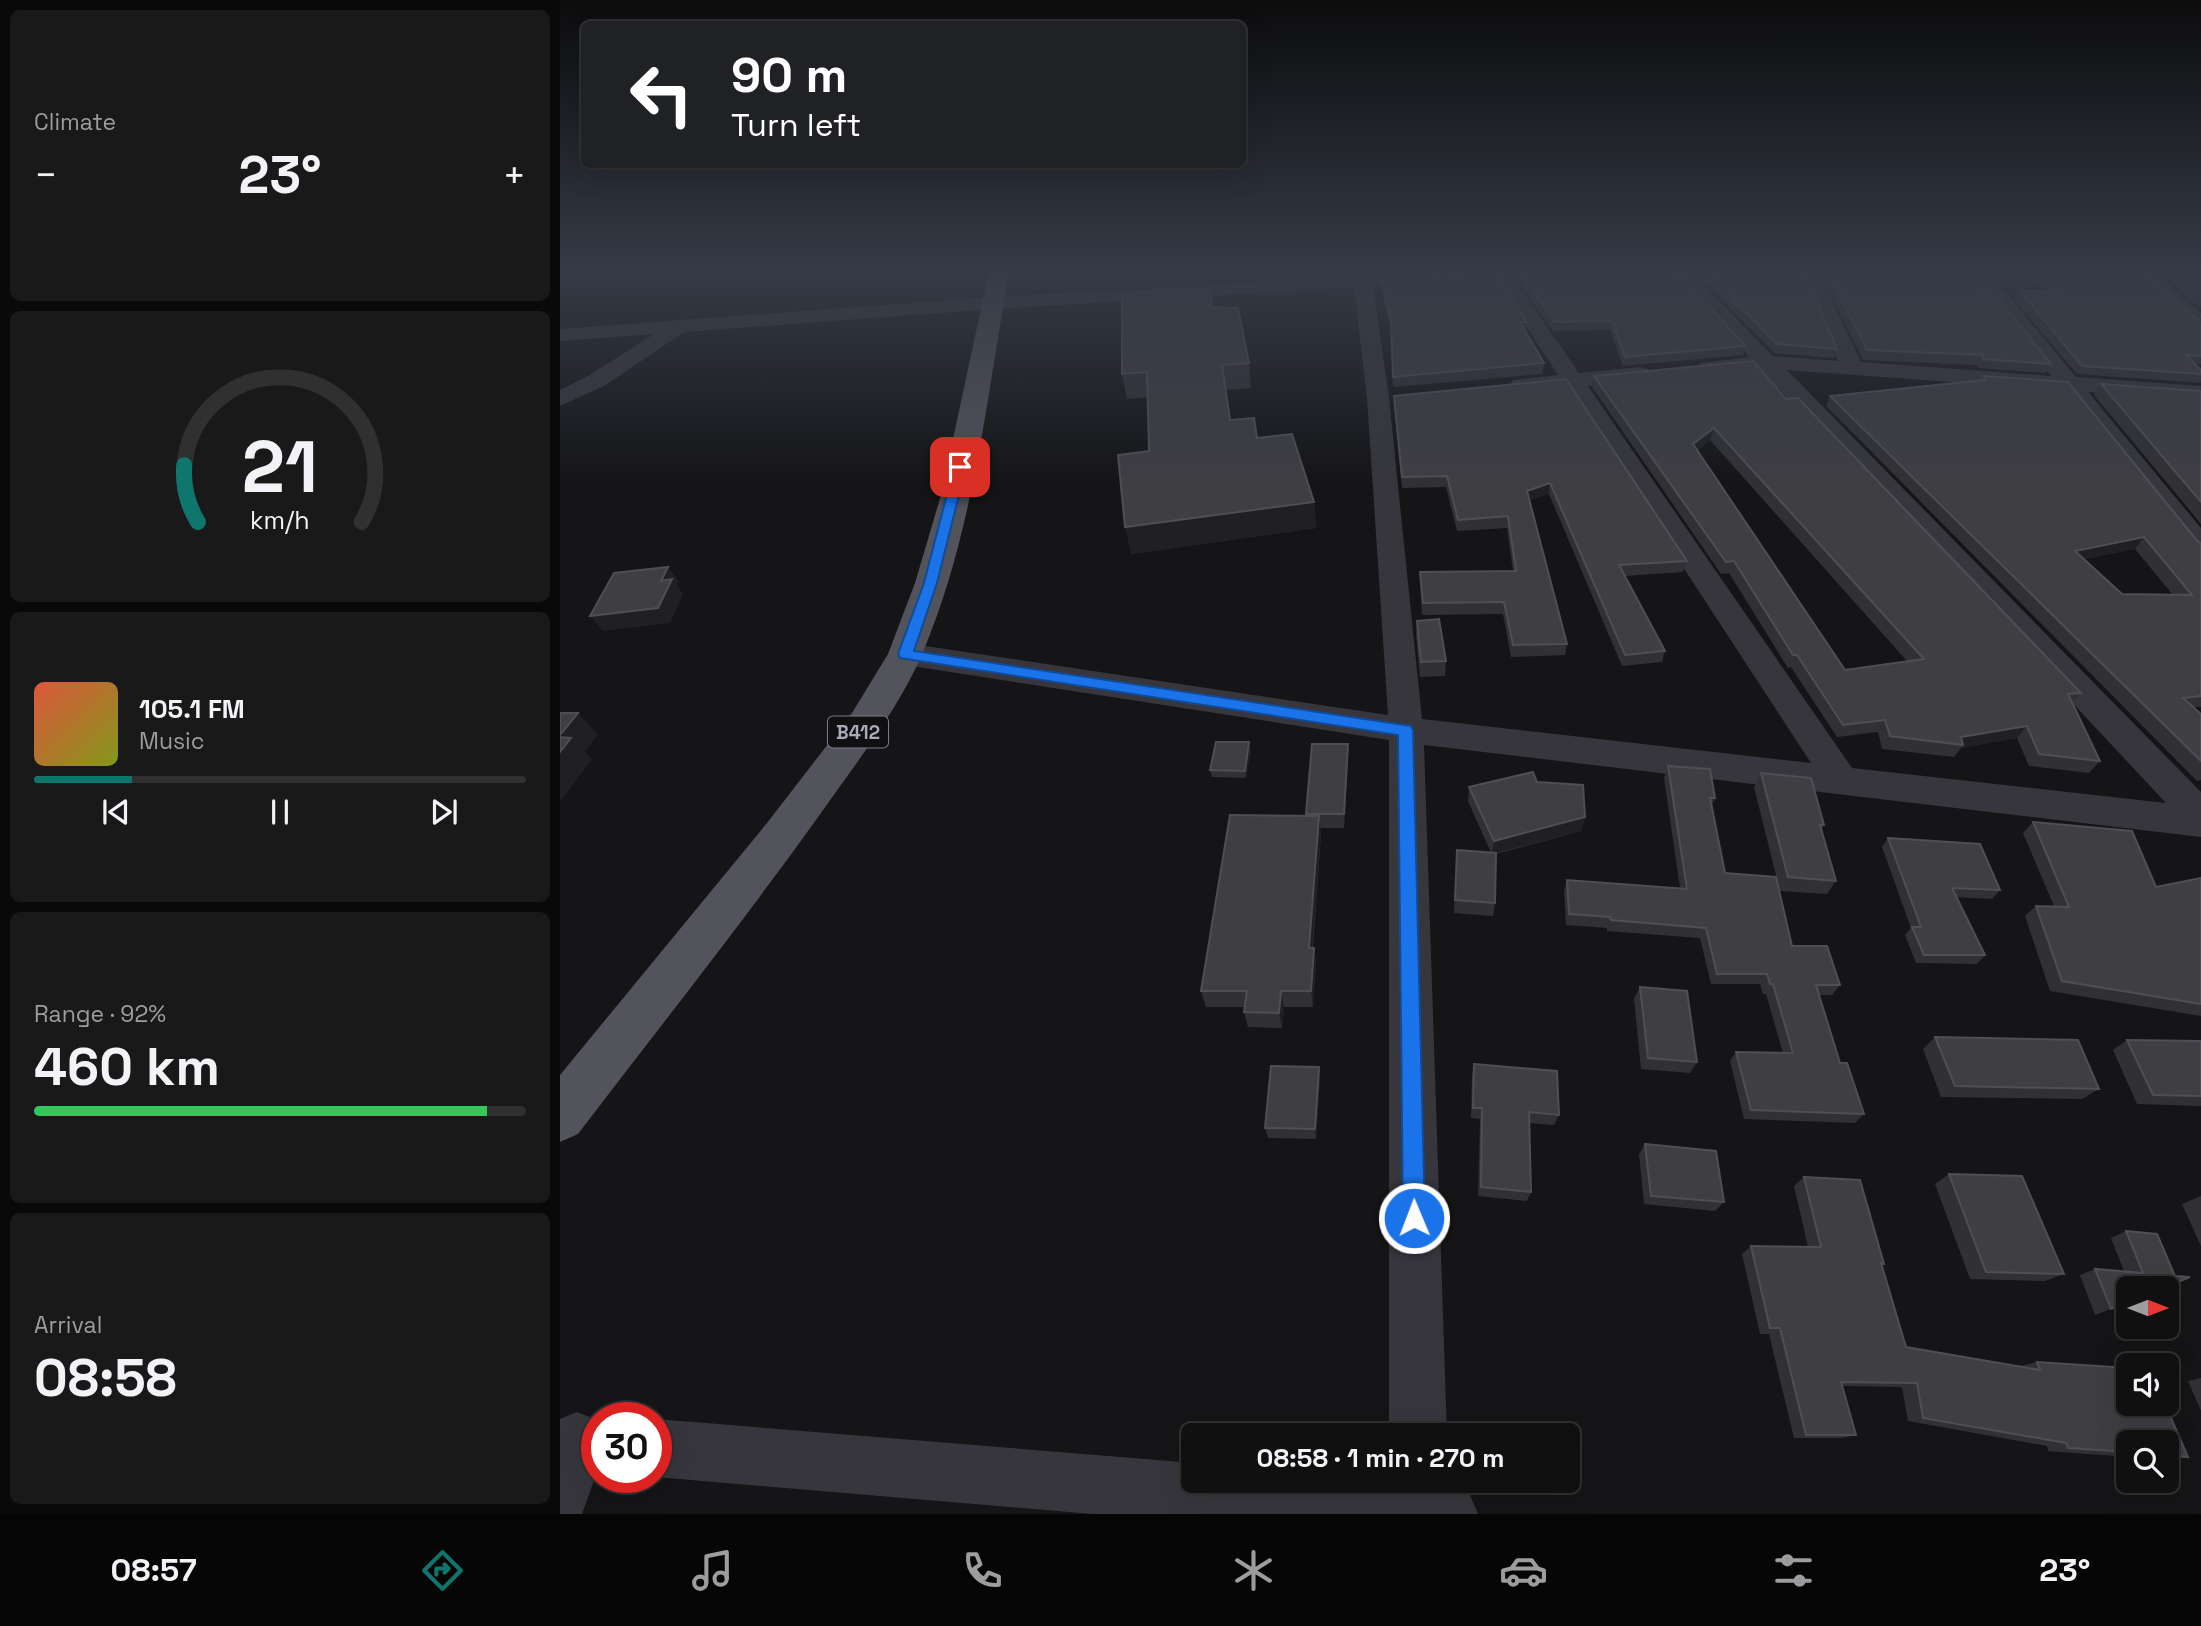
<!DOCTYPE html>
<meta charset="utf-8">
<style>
body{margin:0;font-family:"Space Grotesk",sans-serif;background:#19191a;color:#f1f3f6;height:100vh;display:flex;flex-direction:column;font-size:26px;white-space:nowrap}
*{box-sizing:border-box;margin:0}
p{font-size:23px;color:#9c9d9f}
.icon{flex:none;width:38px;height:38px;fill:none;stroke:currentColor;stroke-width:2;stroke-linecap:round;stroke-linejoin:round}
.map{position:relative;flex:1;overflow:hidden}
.panel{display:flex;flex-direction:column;gap:10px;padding:10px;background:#090909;width:560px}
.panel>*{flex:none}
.hud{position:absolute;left:21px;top:21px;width:665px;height:147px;border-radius:10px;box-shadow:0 7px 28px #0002,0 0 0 2px #303031;background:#202124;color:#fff;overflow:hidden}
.needle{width:46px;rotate:90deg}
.controls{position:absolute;left:1556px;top:1276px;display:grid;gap:14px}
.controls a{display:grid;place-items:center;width:63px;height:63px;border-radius:10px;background:#101011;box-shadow:0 7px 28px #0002,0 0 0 2px #303031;font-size:35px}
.speed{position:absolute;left:21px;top:1402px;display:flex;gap:14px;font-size:35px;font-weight:700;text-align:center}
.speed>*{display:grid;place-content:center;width:91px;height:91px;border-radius:50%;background:#101011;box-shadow:0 7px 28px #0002,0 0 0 2px #303031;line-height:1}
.speed .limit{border:10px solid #d22;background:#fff;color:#111}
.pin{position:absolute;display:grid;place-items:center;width:60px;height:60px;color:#fff;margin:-30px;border-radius:14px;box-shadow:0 4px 10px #0006}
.me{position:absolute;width:77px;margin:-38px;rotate:359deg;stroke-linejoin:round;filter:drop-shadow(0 0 5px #0008)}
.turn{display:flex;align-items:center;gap:24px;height:147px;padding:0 35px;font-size:32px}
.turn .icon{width:91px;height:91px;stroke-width:2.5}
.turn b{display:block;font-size:49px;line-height:60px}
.big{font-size:52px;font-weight:700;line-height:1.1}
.panel .widget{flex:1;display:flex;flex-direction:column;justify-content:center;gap:10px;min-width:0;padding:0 24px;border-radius:10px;background:#19191a}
.panel .dial{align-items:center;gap:0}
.dial svg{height:182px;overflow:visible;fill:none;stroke:#303031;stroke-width:7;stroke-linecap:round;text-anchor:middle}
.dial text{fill:#f1f3f6;stroke:none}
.song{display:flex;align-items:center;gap:21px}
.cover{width:84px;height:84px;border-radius:10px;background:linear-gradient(135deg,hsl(10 70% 55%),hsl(70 70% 35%))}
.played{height:7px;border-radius:4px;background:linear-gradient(90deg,#0f766e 20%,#303031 20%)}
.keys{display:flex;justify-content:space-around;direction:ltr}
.heat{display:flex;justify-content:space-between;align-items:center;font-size:38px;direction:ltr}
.charge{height:10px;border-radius:5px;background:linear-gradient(90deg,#34c759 92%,#303031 0)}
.trip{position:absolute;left:621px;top:1423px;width:399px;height:70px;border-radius:10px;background:#101011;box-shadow:0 7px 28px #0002,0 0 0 2px #303031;font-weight:700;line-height:70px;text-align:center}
.tabs{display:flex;height:112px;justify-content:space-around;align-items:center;background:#060607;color:#9c9d9f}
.tabs .icon{width:49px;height:49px}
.tabs .current{color:#0f766e}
.tabs b{font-size:32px;color:#f1f3f6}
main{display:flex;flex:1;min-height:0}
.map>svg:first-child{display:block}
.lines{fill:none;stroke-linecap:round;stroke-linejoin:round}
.minor{fill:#36363c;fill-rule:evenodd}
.major{fill:#52535b;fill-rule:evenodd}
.wall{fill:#313135;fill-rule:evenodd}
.shaded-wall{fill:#202023}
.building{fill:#3e3e43;stroke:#4e4f55;stroke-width:2;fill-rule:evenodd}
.route{fill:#1a73e8;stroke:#114b97;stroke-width:2}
.labels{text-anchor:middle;stroke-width:7;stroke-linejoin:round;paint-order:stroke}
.shield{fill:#101012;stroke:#7a7c86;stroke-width:2}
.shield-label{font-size:19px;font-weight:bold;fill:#a7aab7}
</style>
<main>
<section class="panel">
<div class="widget"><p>Climate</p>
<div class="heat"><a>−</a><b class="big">23°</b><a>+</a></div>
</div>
<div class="widget dial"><svg viewBox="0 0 100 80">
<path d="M14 69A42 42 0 1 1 86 69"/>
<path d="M14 69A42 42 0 0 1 8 44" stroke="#0f766e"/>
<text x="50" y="56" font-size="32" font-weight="700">21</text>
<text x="50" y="72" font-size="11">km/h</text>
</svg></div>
<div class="widget">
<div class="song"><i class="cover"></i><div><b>105.1 FM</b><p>Music</p></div></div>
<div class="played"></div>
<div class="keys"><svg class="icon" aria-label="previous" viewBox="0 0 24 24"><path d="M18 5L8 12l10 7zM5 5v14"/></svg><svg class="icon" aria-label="pause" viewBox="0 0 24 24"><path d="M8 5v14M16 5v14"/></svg><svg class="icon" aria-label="next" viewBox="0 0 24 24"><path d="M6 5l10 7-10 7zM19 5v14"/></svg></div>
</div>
<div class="widget"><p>Range · 92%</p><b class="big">460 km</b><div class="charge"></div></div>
<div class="widget"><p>Arrival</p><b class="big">08:58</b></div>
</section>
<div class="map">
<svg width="1641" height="1514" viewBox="0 0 1641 1514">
<rect width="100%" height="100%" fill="#151517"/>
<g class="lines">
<g class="minor">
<polygon points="930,271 948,271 1019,373 1080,367 1088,369 1091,374 1088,379 1028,386 1292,768 1606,803 1200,369 1149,375 1141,373 1138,368 1141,363 1189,357 1110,271 1130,271 1213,356 1278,361 1240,271 1258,271 1301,362 1491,376 1409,271 1428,271 1516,377 1641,386 1641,400 1528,392 1641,528 1641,554 1631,552 1503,390 1227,370 1641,792 1641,837 864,745 887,1435 829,1435 829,740 345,665 334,662 329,654 334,646 345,643 828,715 807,398 794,287 433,309 124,332 44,386 0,406 0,390 28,376 94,334 0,341 0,329 433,297 833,275 835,279 833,283 813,285 829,398 862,719 1251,763 1006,388 961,392 953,390 950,385 953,380 998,375"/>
<polygon points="1575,271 1595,271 1641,313 1641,330 1634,328"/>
<polygon points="17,1412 37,1420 37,1472 22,1514 0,1514 0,1419"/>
<polygon points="96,1419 634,1463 634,1480 848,1480 888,1484 909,1493 918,1514 532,1514 96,1477"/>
</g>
<path class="major" d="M429,271H449C427,398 413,533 363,652C339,709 296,763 261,813C183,922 99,1028 18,1134L0,1142V1075L207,823L292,713L328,654L355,583L381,495Z"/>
</g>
<g class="wall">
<polygon points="647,271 679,271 679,273 648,274"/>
<polygon points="950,271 1116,271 1186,346 1183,355 1063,366 1050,330 993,331"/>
<polygon points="1134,271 1244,271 1277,349 1274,358 1214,353"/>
<polygon points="1259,271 1406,271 1491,364 1485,373 1418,368 1418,365 1303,360"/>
<polygon points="1476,271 1587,271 1638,321 1641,322 1641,364 1635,364 1641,370 1641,382 1640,383 1517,374 1454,299 1459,290 1487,291 1473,277"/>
<polygon points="1599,271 1641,271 1641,309"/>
<polygon points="821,278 967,322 965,332 984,363 982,374 833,387 831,331 821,287"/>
<polygon points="651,289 653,307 689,363 691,388 666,390 670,420 697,438 754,502 756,528 571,554 589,451 587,397 567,399 562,374"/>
<path d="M1034,376L1226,399L1521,693L1512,703L1540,761L1529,773L1469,766L1457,738L1401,748L1394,757L1322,749L1318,732L1277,737L1231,667L1228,668L1169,573L1161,574L1032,387ZM1150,440L1347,661L1285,670L1137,451Z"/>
<path d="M1424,376L1638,542L1641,543V707H1634L1641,714V780L1637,781L1266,406L1270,396L1422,380ZM1575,549L1613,595L1562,594L1524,559Z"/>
<polygon points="1541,384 1641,391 1641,524 1534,395"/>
<polygon points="834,396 1127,561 1123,572 1065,576 1105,651 1102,662 1062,666 989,494 969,500 1007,644 1005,655 951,657 943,614 862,615 860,583 860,572 953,571 947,528 897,531 886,487 842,488 834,406"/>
<polygon points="857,621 886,661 885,676 860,677 856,635"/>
<polygon points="691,750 686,778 652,777 650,770"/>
<polygon points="788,759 784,828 760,828 761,834 753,948 754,948 756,964 753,1007 724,1007 722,1028 688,1027 684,1012 685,1007 646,1007 641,991 746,816 746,814"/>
<polygon points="1108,766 1155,798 1152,805 1165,873 1232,946 1280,985 1272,995 1259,995 1280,1063 1304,1114 1295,1123 1184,1119 1170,1061 1176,1052 1223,1053 1206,994 1203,994 1200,984 1151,984 1140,938 1047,931 1047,928 1006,925 1004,891 1007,880 1120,888 1104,778"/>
<polygon points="1201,773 1264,825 1261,830 1276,881 1267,894 1220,891 1194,787"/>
<polygon points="977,782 1025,817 1021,831 936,854 935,903 933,916 894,913 897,850 931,853 908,801 909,787"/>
<polygon points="1473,822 1596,887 1641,878 1641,1016 1490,991 1465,916 1476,906 1494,906 1463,833"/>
<polygon points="1328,838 1440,890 1432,899 1396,897 1425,955 1417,964 1356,963 1345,935 1351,928 1322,847"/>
<polygon points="1080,987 1137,1062 1130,1073 1081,1069 1074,999"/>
<polygon points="1375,1037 1539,1089 1522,1099 1381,1097 1363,1049"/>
<polygon points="1567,1040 1641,1041 1641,1106 1577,1104 1553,1050"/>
<polygon points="914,1064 999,1115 994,1125 969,1123 971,1192 967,1201 918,1196 920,1119 911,1118 912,1075"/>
<polygon points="759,1067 760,1078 756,1139 708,1138 705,1128"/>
<polygon points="1085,1144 1164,1202 1155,1211 1084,1204 1079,1154"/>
<polygon points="1389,1174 1504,1274 1485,1281 1410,1279 1375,1184"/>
<polygon points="1244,1177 1300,1180 1324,1264 1321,1265 1346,1347 1461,1366 1477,1362 1568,1368 1568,1404 1605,1404 1628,1457 1606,1459 1606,1442 1568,1442 1568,1457 1488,1451 1487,1446 1348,1421 1342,1387 1282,1386 1296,1435 1282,1438 1234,1438 1209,1334 1200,1334 1182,1254 1191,1246 1248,1247 1234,1186"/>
<polygon points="1641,1196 1641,1246 1622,1204"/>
<polygon points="1566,1231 1615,1276 1551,1309 1535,1315 1520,1275 1535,1269 1564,1271 1551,1238"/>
<polygon points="1641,1378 1641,1411 1628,1381"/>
</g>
<g class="shaded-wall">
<polygon points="219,271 283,271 281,275 224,280"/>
<polygon points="1154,428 1150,440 1130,456 1133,444"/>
<polygon points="990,483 989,494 965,502 967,491"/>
<polygon points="754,502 756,528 571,554 565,527"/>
<polygon points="1584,537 1575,549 1507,562 1515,551"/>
<polygon points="108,567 119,581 117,585 123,594 110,623 43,631 30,616 101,581"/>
<polygon points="18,713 38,734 25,752 32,759 0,802 0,735"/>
<polygon points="1467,726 1457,738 1401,748 1403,745 1401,737"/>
<polygon points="689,742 691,750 686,778 685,771"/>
<polygon points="788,744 788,759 784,828 784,814"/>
<polygon points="759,816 761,834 751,964 749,948"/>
<polygon points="1025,817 1021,831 932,854 934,841"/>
<polygon points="754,948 756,964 753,1007 751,991"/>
<polygon points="721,991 724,1007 722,1028 719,1013"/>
<polygon points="759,1067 760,1078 756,1139 755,1129"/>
</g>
<g class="building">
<polygon points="922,271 934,271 967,322 960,322 984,363 833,377 831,321 821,278"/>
<polygon points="957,271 1116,271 1186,346 1065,357 1052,321 995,322"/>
<polygon points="1144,271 1244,271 1277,349 1217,344"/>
<polygon points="1267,271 1406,271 1423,289 1431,289 1491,364 1423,359 1423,355 1307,350"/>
<polygon points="1479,271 1587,271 1638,321 1641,322 1641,356 1626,355 1641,370 1641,374 1522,366 1459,290 1500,292"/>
<polygon points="1613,271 1641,271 1641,296"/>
<polygon points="651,289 651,307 678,308 689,363 662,365 670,420 694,418 697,438 732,434 754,502 565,527 558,455 589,451 587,372 562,374 562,294"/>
<path d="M1193,361L1226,399L1238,398L1521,693L1508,694L1540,761L1479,754L1467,726L1401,737L1403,745L1330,736L1325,720L1283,725L1237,655H1233L1174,561L1166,562L1034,376ZM1154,428L1364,659L1285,670L1133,444Z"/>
<path d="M1424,376L1508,382L1638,542L1641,543V696L1623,698L1641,714V761L1270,396L1425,380ZM1584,537L1632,595L1562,594L1515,551Z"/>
<polygon points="1006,379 1127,561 1059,565 1105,651 1065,655 990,483 967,491 1007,644 953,645 944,602 863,603 860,572 956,571 948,516 898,520 887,476 842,477 834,396"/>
<polygon points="1541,384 1641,391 1641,502"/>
<polygon points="108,567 101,581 112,579 98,608 30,616 54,573"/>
<polygon points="879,619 886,661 861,662 857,621"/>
<polygon points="0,713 18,713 0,735"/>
<polygon points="0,737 11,738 0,752"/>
<polygon points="656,742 689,742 685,771 650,770"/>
<polygon points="752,744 788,744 784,814 746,814"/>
<polygon points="1108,766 1150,769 1155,798 1150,798 1165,873 1216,877 1232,946 1267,946 1280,985 1256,985 1280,1063 1287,1063 1304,1114 1191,1110 1176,1052 1233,1053 1213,984 1210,984 1207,974 1157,974 1146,928 1051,920 1050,917 1009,914 1007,880 1127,889"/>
<polygon points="973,772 977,782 1023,785 1025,817 934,841 909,787"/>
<polygon points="1201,773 1251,778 1264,825 1260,825 1276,881 1228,877"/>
<polygon points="670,815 759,816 749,948 754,948 751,991 721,991 719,1013 684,1012 687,991 641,991"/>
<polygon points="1473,822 1572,831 1596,887 1641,878 1641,1004 1502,981 1476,906 1509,907"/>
<polygon points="1328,838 1420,844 1440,890 1392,888 1425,955 1364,955 1352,927 1361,927"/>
<polygon points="897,850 936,853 935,903 895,900"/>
<polygon points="1080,987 1127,991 1137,1062 1088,1058"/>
<polygon points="1375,1037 1518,1040 1539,1089 1395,1086"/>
<polygon points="1567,1040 1641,1041 1641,1096 1593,1095"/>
<polygon points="914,1064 997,1071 999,1115 969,1112 971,1192 921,1187 922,1108 913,1108"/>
<polygon points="711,1066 759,1067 755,1129 705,1128"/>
<polygon points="1085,1144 1156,1151 1164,1202 1091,1196"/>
<polygon points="1389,1174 1462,1176 1504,1274 1426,1272"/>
<polygon points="1244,1177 1300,1180 1324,1264 1321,1263 1346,1347 1480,1370 1477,1362 1568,1368 1568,1404 1605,1404 1628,1457 1606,1455 1606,1442 1568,1442 1568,1452 1508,1448 1506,1443 1363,1418 1357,1383 1281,1382 1296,1435 1246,1435 1220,1328 1210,1328 1191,1246 1261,1247"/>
<polygon points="1566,1231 1597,1234 1615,1276 1630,1277 1603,1288 1568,1288 1568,1302 1551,1309 1535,1269 1583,1273"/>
</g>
<linearGradient id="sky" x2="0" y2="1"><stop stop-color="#0c0c0d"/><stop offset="0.56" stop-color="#353b47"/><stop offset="1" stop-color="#353b47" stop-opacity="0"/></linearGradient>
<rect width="1641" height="483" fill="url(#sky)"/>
<polygon class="route" points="400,464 406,467 377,583 354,651 851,726 853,730 865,1218 862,1226 854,1230 846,1226 843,1218 838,735 340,658 338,654 364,583 394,467"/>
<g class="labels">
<rect class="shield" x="268" y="716.5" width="60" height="31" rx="5"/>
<g class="shield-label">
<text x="298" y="739">B412</text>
</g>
</g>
</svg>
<div class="controls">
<a><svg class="needle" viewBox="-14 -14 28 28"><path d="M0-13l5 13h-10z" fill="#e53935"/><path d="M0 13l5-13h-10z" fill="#9c9d9f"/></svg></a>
<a><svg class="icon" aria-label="sound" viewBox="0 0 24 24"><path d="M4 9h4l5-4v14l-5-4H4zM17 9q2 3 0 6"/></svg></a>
<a><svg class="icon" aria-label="search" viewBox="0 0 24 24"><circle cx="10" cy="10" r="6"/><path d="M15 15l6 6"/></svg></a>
</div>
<div class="speed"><div class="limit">30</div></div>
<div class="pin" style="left:400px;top:467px;background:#d93025"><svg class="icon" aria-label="arrive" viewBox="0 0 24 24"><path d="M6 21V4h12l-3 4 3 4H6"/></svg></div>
<svg class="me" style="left:854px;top:1218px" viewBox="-20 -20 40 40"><circle r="17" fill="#1a73e8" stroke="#fff" stroke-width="3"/><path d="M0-11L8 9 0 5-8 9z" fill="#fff"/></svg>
<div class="trip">08:58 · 1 min · 270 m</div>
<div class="hud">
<div class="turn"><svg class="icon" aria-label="left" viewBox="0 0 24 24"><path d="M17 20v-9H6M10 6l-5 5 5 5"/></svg><div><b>90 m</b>Turn left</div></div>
</div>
</div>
</main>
<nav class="tabs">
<b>08:57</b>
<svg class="icon current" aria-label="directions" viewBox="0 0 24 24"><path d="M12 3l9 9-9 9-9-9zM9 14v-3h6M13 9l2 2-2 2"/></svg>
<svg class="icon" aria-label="music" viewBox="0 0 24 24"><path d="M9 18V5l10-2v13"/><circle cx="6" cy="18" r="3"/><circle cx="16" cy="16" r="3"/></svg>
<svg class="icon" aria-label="phone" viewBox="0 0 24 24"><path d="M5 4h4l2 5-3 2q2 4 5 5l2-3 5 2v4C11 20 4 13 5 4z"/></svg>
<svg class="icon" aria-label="climate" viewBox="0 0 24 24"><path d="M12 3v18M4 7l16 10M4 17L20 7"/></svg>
<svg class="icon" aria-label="car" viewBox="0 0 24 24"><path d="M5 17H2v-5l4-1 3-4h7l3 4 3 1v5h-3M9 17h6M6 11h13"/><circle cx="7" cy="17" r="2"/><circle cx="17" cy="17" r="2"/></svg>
<svg class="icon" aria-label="filters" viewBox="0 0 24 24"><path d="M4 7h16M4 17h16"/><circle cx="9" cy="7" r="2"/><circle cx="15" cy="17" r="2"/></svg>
<b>23°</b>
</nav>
